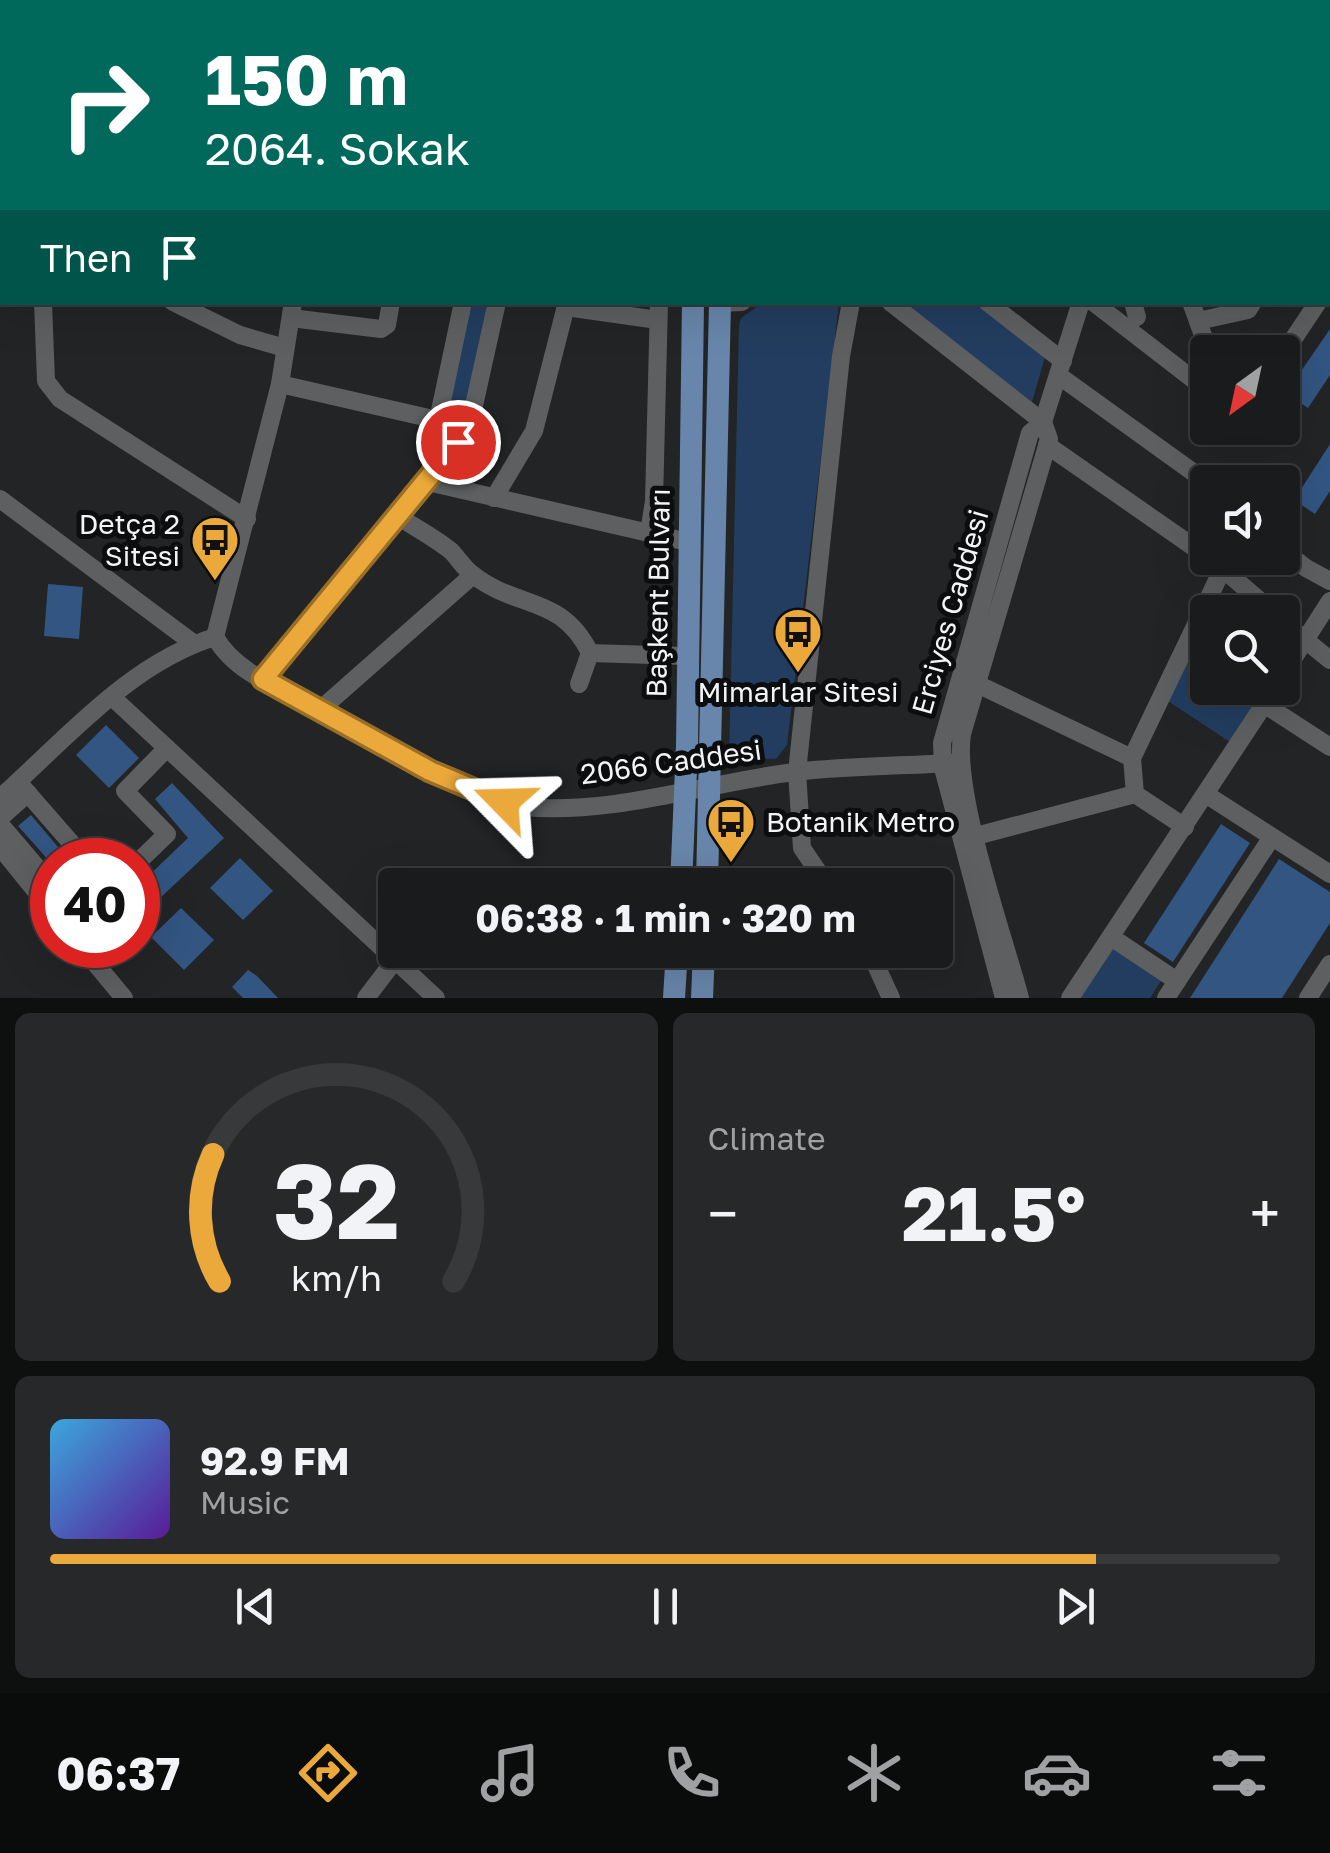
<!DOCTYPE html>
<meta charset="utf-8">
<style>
body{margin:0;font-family:"Golos Text",sans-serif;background:#272829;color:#f1f3f6;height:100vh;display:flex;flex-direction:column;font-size:38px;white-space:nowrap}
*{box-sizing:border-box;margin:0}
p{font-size:32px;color:#9fa1a3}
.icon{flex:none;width:55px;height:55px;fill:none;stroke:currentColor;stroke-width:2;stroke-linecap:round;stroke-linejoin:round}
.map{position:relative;height:998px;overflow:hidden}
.side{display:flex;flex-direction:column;gap:15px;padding:15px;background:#0e0f0f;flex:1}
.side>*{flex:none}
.guide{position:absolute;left:0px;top:0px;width:1330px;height:305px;box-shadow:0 10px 40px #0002,0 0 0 2px #38393b;background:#00695c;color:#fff;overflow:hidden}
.needle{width:65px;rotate:213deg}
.buttons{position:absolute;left:1190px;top:335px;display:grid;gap:20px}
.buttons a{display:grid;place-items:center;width:110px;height:110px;border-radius:10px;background:#1a1b1c;box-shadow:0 10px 40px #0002,0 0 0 2px #38393b;font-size:50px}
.speed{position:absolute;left:30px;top:838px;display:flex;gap:20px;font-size:50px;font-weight:700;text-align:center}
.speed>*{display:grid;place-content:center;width:130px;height:130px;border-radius:50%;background:#1a1b1c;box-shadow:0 10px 40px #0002,0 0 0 2px #38393b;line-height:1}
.speed .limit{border:15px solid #d22;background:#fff;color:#111}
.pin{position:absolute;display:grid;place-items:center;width:85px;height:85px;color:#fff;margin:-42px;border:5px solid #fff;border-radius:50%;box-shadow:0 2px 10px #0007}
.me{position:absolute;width:110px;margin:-55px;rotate:292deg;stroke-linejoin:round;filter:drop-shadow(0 0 8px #0008)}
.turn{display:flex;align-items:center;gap:35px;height:210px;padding:0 40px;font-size:45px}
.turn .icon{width:130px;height:130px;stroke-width:2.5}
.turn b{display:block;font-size:70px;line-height:85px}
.then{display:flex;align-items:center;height:95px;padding:0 40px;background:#0003;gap:20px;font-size:38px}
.big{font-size:75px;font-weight:700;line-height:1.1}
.side .card{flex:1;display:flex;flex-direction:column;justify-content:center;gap:15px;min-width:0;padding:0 35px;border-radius:15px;background:#272829}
.side .dial{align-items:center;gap:0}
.dial svg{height:260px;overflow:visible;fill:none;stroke:#38393b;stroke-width:7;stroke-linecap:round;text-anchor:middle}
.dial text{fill:#f1f3f6;stroke:none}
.song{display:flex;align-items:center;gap:30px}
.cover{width:120px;height:120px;border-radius:15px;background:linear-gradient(135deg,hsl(200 70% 55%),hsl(270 70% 35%))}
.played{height:10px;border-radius:5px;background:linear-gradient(90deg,#eca93b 85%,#38393b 85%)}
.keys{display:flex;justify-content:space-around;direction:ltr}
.heat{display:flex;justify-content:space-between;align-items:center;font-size:55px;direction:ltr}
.side .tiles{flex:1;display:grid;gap:15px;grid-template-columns:1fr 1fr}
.card:last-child{grid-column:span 2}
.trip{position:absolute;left:378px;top:868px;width:575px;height:100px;border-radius:10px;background:#1a1b1c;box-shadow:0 10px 40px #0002,0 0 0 2px #38393b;font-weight:700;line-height:100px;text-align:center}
.tab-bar{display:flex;height:160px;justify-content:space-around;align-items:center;background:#0a0b0b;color:#9fa1a3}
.tab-bar .icon{width:70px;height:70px}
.tab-bar .selected{color:#eca93b}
.tab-bar b{font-size:45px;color:#f1f3f6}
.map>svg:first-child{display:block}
.green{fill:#223d5f}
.building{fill:#325582}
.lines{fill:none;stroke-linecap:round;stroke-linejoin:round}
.minor{stroke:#5d5f61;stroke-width:18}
.major{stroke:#6886ab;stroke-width:22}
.route-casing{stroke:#996e26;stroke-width:25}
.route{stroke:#eca93b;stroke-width:18}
.labels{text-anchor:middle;stroke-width:10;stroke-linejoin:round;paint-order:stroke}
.poi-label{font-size:28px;fill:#f3f4f5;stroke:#0c0d0e;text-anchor:end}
.street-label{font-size:28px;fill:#f3f4f5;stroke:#0c0d0e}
</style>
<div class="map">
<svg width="1330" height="998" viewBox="0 0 1330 998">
<rect width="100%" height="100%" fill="#222426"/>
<g class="green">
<polygon points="470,303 488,303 464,417 447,413"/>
<polygon points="762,303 839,303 787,745 776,759 729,757 739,325 741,318"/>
<polygon points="902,303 977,303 1045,357 1032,402"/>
<polygon points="1207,614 1208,688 1268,688 1233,744 1165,699"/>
<polygon points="1113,946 1162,979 1150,998 1078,998"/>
</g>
<g class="building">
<polygon points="1330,329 1330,375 1308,408 1286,393"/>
<polygon points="1330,444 1330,491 1315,514 1294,500"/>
<polygon points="48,584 83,587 79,639 44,636"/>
<polygon points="106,725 139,758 109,788 76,755"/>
<polygon points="172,783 224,838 158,900 142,882 188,838 155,799"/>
<polygon points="31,815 69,860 48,860 36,846 18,826"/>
<polygon points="1221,824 1250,843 1173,962 1144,943"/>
<polygon points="240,858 273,891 243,920 210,888"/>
<polygon points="1279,859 1330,892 1330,923 1282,998 1190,998"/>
<polygon points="181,908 214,940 184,970 151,937"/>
<polygon points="248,970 257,976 278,998 243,998 232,987"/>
</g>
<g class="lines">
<g class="minor">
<polyline points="486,0 489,2"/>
<polyline points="14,2 16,0"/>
<polyline points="147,2 151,0"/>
<polyline points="248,2 248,0"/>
<polyline points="335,2 335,0"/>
<polyline points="542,2 543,0"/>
<polyline points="924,2 925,0"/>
<polyline points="969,2 970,0"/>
<polyline points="1136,2 1154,0"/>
<polyline points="0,23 2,19"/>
<polyline points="0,102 2,105"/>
<polyline points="1328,164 1330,165"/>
<polyline points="1328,189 1330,185"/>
<polyline points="1328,289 1330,285"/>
<polyline points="43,302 46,381 60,399 247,519"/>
<polyline points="173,302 240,335 285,348"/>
<polyline points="890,302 1043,422 1081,302"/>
<polyline points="987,302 1063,361"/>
<polyline points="1093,302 1208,391"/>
<polyline points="1133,302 1137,317"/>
<polyline points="1191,302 1209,352"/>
<polyline points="720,303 742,302"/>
<polyline points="566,307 658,320"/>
<polyline points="291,318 381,329 387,325 391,302"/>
<polyline points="1198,321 1248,310 1253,302"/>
<polyline points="1282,356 1318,302"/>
<polyline points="1058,375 1208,483"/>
<polyline points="280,384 468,427"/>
<polyline points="438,420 463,302"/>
<polyline points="1047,445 1208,557"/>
<polyline points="428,482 688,542"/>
<polyline points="494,498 534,431 567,302"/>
<polyline points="0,499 193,643"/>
<path d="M399,517C416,528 435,538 451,551C458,558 464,568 472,574C517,610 561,594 590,653L685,656"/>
<polyline points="649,533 654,501 659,302"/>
<polyline points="1282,549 1306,568 1330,581"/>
<polyline points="1217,564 1273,612"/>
<polyline points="1282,621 1330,660"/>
<path d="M215,637C237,676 288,691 326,712C379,740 465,802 524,807C615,815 705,783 794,772C846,766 900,766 953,763"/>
<polyline points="215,637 280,384 293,302"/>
<polyline points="1282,676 1330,601"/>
<polyline points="263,679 428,482 471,419 497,302"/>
<polyline points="579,684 590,653"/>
<polyline points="977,684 1132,758"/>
<polyline points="112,697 436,998"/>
<polyline points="1264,704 1330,747"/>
<polyline points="321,709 473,575"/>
<polyline points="18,782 86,860"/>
<polyline points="1207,795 1330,874"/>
<path d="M0,798C65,740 130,663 215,637"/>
<polyline points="0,818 28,793"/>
<polyline points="0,824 52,885"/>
<polyline points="1185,827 1135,794 1132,758 1223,568"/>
<polyline points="976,836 1135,794"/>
<polyline points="0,847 52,911"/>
<polyline points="138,862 167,834 125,791 167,748"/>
<polyline points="827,885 802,848 797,772 841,356 851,302"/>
<polyline points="138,919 138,923"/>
<polyline points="1111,937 1177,981"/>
<polyline points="80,945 124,998"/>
<polyline points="105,945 111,945"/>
<polyline points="869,950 891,998"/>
<polyline points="366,998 395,960"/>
<path d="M1004,998L943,768L942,743L1030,433L1043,422L1049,439L962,734C953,794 1003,934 1020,998"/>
<polyline points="1070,998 1275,688"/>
<polyline points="1166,998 1272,837"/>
<polyline points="1308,998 1330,964"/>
</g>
<g class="major">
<polyline points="701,2 701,0"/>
<polyline points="727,2 727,0"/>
<polyline points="681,885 687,746 693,302"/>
<polyline points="707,885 720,302"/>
<polyline points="674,998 677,950"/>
<polyline points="702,998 704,950"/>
</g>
</g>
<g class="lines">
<g class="route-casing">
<polyline id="route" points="458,442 263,679 430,771 504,802"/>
</g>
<use href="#route" class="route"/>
</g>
<defs>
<g id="bus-pin" transform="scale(2.5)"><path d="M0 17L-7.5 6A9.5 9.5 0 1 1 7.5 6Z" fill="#eca93b" stroke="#0c0d0e"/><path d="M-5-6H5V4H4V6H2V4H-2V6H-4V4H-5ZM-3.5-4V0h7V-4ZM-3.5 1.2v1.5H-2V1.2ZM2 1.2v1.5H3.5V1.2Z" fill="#111"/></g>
</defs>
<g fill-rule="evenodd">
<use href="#bus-pin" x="215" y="540"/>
<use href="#bus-pin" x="798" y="632"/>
<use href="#bus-pin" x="731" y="822"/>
</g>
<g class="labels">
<g class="poi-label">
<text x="180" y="534">Detça 2<tspan x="180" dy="32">Sitesi</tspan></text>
<text x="798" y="702" text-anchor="middle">Mimarlar Sitesi</text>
<text x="766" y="832" text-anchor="start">Botanik Metro</text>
</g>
<g class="street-label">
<text transform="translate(658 593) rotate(-89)" y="10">Başkent Bulvarı</text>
<text transform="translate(950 612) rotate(-74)" y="10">Erciyes Caddesi</text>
<text transform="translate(671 762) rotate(-8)" y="10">2066 Caddesi</text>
</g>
</g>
</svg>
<div class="buttons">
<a><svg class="needle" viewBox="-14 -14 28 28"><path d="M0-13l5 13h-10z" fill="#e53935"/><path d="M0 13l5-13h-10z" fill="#9fa1a3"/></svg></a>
<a><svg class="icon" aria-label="sound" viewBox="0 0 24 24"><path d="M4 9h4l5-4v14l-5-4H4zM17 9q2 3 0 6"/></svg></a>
<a><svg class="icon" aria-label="search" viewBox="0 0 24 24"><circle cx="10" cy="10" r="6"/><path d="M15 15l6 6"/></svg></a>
</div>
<div class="speed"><div class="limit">40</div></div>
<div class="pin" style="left:458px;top:442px;background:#d93025"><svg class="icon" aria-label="arrive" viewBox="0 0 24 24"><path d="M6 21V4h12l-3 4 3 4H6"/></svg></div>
<svg class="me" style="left:504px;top:802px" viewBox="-20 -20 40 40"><path d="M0-17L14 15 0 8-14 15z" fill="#eca93b" stroke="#fff" stroke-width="4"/></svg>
<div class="trip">06:38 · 1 min · 320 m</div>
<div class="guide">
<div class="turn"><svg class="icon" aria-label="right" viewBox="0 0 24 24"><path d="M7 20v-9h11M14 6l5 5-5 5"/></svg><div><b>150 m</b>2064. Sokak</div></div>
<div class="then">Then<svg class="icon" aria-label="arrive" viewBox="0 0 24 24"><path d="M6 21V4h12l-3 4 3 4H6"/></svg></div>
</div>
</div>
<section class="side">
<div class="tiles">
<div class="card dial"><svg viewBox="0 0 100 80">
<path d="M14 69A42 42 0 1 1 86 69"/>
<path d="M14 69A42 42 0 0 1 12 30" stroke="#eca93b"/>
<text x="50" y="56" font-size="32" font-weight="700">32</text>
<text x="50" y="72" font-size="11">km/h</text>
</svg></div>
<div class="card"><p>Climate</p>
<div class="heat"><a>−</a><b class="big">21.5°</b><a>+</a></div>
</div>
<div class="card">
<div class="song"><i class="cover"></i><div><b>92.9 FM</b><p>Music</p></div></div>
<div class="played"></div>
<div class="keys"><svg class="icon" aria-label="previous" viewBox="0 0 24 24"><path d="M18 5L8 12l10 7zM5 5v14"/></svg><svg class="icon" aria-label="pause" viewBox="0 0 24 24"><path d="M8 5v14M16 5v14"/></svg><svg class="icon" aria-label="next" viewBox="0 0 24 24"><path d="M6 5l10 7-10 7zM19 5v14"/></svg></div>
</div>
</div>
</section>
<nav class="tab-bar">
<b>06:37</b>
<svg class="icon selected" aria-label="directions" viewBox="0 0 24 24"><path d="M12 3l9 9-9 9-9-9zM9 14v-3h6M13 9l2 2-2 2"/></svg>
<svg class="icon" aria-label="music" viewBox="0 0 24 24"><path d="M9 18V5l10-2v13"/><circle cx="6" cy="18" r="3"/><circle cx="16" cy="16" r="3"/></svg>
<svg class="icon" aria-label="phone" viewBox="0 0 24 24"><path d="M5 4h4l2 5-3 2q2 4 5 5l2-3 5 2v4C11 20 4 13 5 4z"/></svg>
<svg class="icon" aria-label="climate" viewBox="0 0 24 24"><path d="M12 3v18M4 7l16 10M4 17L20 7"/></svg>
<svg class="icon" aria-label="car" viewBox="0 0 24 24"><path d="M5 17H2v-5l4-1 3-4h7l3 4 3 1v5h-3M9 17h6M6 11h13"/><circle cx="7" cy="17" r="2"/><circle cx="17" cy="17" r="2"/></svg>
<svg class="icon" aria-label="filters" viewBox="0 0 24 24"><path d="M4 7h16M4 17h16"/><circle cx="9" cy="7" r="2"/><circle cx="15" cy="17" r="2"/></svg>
</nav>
